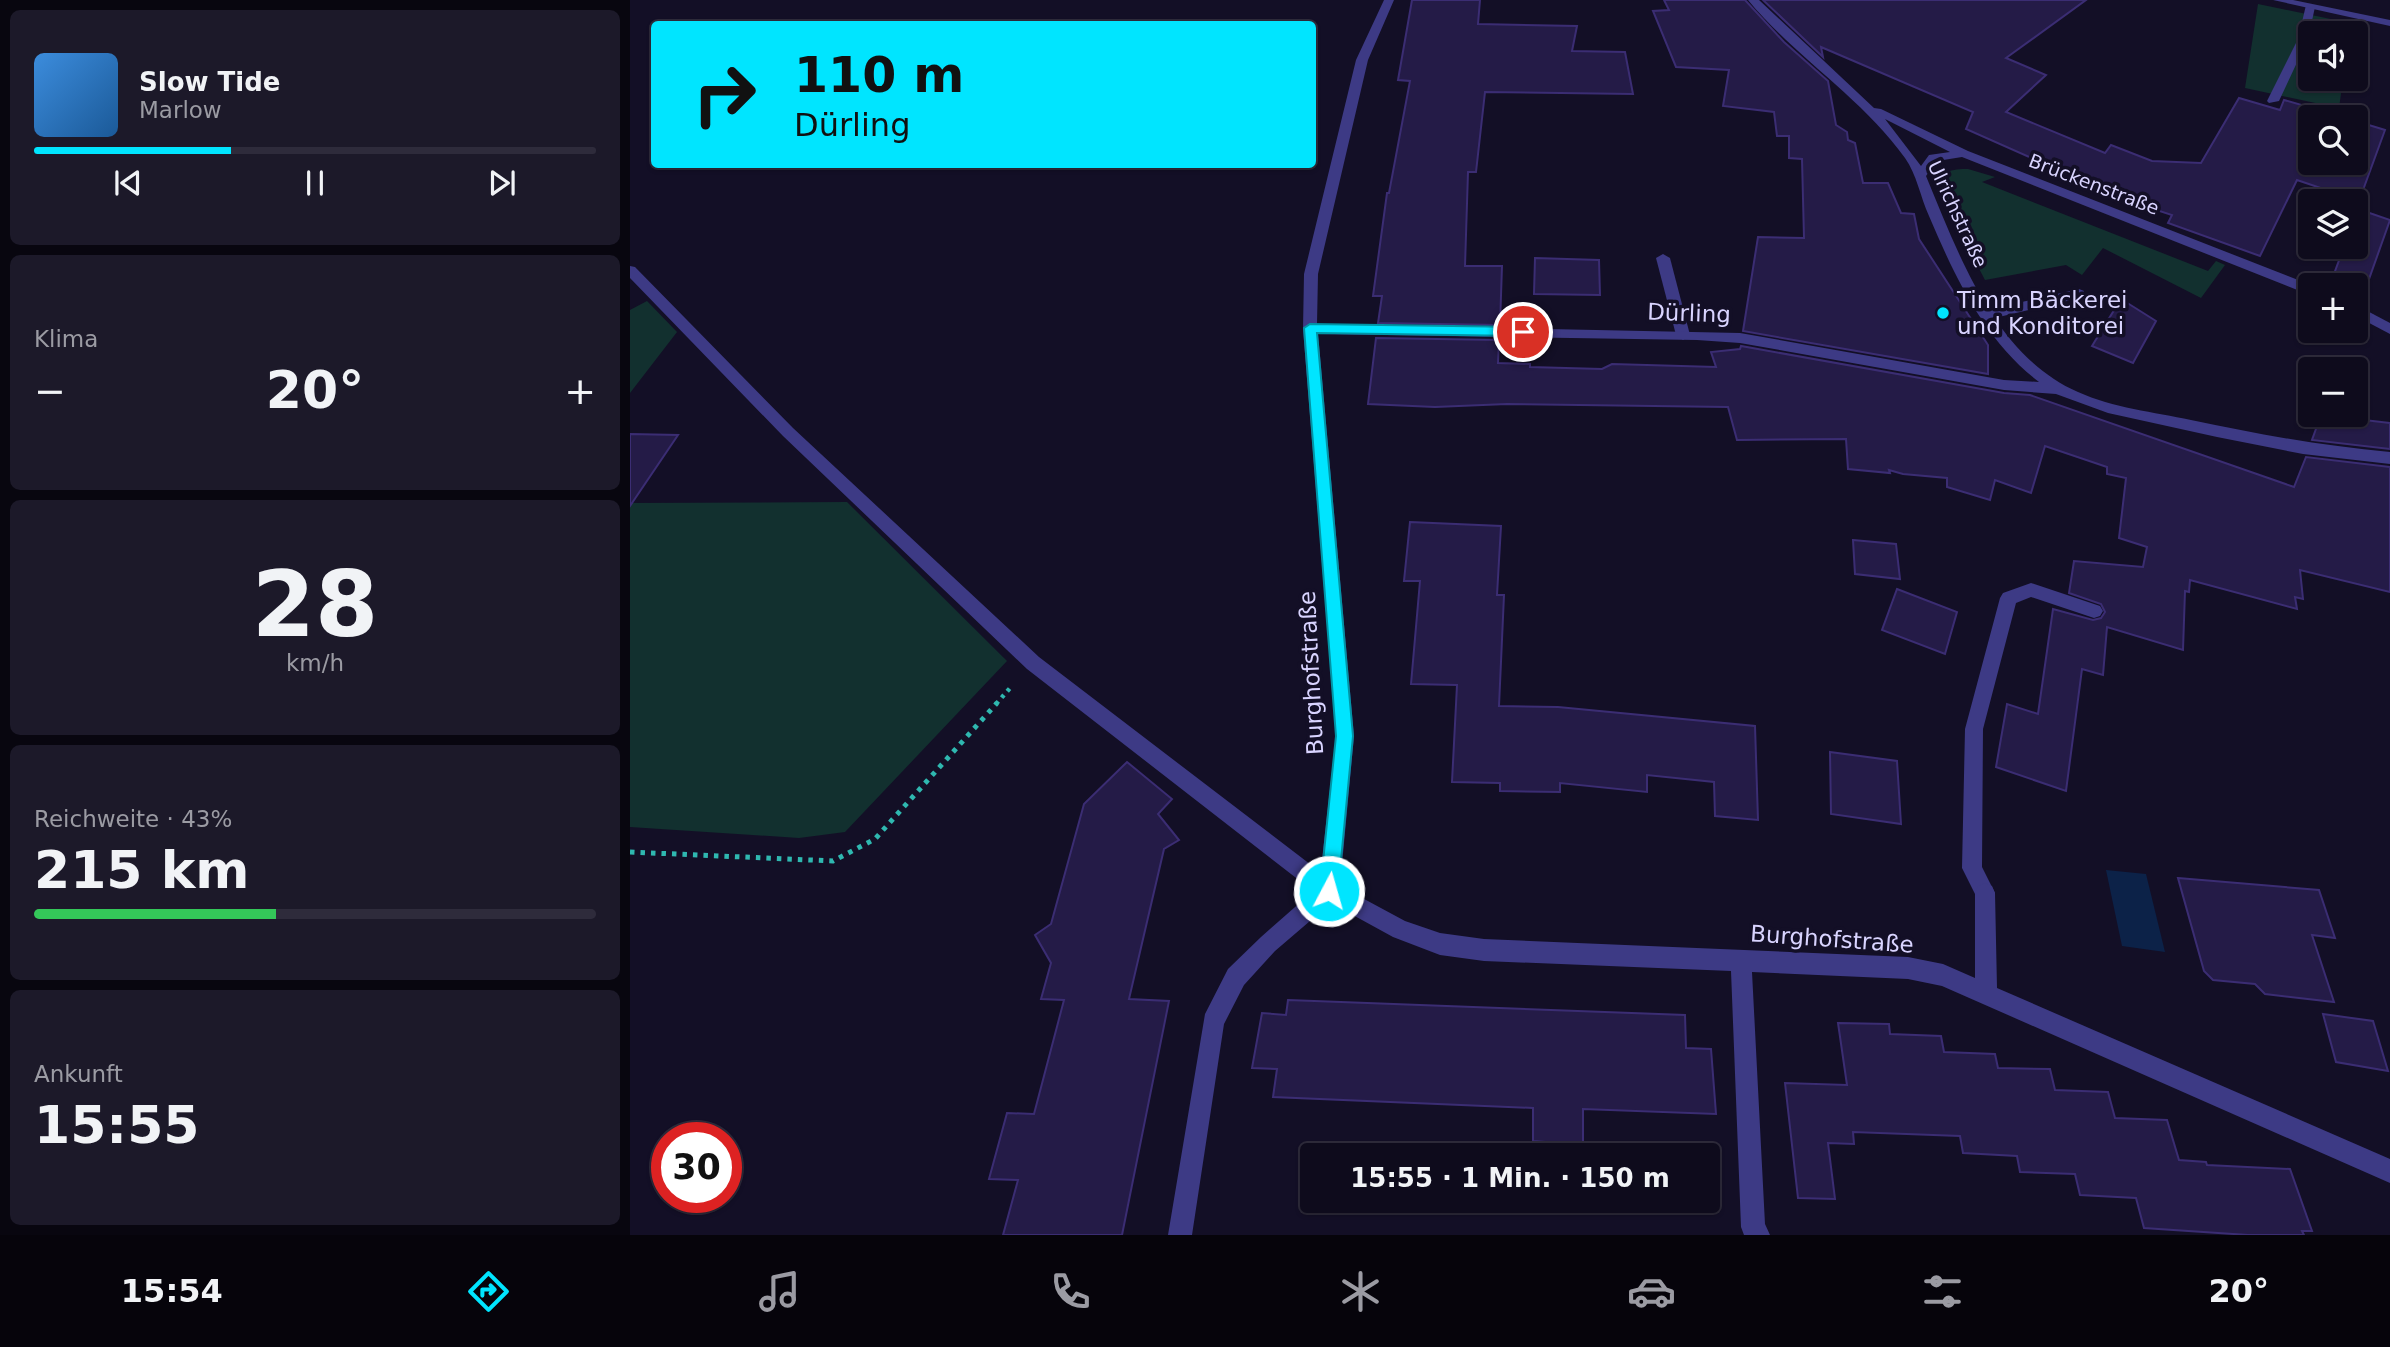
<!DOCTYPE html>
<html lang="de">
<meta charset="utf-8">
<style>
body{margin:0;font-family:"DejaVu Sans",sans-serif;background:#1c1929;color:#f1f3f6;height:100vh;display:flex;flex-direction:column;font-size:26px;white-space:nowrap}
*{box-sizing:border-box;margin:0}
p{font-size:23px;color:#9b9ba3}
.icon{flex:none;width:38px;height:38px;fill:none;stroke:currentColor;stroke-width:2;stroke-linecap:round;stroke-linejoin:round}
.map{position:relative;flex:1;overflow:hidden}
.side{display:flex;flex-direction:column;gap:10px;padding:10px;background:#08060f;width:630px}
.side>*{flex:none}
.hud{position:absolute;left:21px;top:21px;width:665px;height:147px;border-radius:7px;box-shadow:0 2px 5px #0004,0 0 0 2px #2e2b3b;background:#00e5ff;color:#111;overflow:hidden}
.buttons{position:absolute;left:1668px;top:21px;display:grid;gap:14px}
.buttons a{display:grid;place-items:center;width:70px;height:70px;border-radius:7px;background:#0e0b1c;box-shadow:0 2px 5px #0004,0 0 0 2px #2e2b3b;font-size:35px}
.speed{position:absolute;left:21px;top:1122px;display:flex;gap:14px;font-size:35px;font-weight:700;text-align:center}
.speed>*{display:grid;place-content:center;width:91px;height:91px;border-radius:50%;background:#0e0b1c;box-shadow:0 2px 5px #0004,0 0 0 2px #2e2b3b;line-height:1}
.speed .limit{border:10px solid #d22;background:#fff;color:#111}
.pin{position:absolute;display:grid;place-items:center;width:60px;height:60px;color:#fff;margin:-30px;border:4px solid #fff;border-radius:50%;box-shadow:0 2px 7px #0007}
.me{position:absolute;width:77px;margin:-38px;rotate:6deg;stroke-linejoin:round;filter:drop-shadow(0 0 5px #0008)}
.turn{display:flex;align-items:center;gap:24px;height:147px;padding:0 28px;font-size:32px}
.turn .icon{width:91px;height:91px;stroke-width:2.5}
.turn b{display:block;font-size:49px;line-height:60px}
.big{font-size:52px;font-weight:600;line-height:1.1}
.side .tile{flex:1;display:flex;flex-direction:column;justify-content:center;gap:10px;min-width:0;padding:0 24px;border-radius:10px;background:#1c1929}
.side .dial{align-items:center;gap:0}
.dial b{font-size:91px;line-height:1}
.song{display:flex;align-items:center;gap:21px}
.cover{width:84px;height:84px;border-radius:10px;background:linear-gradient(135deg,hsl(210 70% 55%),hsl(210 70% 35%))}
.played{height:7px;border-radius:4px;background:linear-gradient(90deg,#00e5ff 35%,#2e2b3b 35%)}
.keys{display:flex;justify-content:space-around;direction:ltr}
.heat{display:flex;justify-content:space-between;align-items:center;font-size:38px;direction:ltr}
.charge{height:10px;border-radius:5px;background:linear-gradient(90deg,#34c759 43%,#2e2b3b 0)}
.trip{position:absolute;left:670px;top:1143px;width:420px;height:70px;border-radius:7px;background:#0e0b1c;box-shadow:0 2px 5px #0004,0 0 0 2px #2e2b3b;font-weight:600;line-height:70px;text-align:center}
.menu{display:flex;height:112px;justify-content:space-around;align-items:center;background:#06040b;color:#9b9ba3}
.menu .icon{width:49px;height:49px}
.menu .current{color:#00e5ff}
.menu b{font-size:32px;color:#f1f3f6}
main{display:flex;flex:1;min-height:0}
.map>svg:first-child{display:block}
.green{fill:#12302f}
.water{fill:#0c2248}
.building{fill:#241b47;stroke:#3b2d73;stroke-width:2}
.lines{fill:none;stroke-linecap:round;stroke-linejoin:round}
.path-far1{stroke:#2fb8b0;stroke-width:4.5;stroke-dasharray:3.5 5;stroke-linecap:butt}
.path{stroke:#2fb8b0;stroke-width:5;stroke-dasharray:4.5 6;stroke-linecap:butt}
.service{fill:#3d3a85;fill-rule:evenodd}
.minor{fill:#3d3a85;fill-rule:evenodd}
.route{fill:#00e5ff;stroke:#0095a6;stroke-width:2}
.poi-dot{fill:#00e5ff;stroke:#130f26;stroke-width:2.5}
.labels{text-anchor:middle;stroke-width:7;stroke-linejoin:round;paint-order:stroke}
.far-street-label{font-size:19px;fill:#d9d4ff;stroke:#130f26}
.poi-label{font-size:23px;fill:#d9d4ff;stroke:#130f26;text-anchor:start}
.street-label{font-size:23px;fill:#d9d4ff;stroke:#130f26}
</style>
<main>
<section class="side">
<div class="tile">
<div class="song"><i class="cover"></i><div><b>Slow Tide</b><p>Marlow</p></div></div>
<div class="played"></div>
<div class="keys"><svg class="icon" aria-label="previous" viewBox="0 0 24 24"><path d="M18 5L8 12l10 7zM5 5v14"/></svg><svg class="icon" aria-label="pause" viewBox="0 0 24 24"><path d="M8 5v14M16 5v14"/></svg><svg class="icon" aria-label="next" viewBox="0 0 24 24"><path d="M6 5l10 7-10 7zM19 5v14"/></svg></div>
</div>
<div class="tile"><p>Klima</p>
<div class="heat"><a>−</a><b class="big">20°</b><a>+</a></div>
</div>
<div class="tile dial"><b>28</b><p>km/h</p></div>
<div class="tile"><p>Reichweite · 43%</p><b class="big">215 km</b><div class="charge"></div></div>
<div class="tile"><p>Ankunft</p><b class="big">15:55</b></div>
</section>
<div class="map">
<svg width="1760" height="1235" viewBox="0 0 1760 1235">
<rect width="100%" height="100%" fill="#130f26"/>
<g class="green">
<polygon points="1628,4 1720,23 1719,33 1680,33 1680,79 1713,79 1709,108 1615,88"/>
<path d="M1338,169L1365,177L1352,182L1578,271L1586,261L1595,265L1571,298L1473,248L1452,275L1436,265L1355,280L1307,188C1307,171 1323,169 1338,169Z"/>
<polygon points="17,301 47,332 0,393 0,310"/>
<polygon points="217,502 377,661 215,832 169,838 0,827 0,503"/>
</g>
<polygon class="water" points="1476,870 1516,874 1535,952 1492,946"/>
<g class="building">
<polygon points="782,0 850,0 848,24 947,26 942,51 995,52 1003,94 855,92 846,172 838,172 835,266 872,266 870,325 748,323 752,296 743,296 757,193 759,193 780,81 768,80"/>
<polygon points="1034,0 1115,0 1154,42 1198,81 1206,125 1217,132 1218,140 1225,143 1233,183 1258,183 1271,213 1284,214 1289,239 1358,345 1358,374 1113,331 1128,237 1174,238 1172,159 1159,158 1159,136 1147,136 1144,112 1093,106 1099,70 1046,67 1023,11 1039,10"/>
<polygon points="1133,0 1456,0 1376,58 1416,75 1376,112 1475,153 1481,145 1522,161 1571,163 1609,98 1650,110 1654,100 1713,117 1680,117 1680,163 1726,163 1726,121 1755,130 1729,201 1667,180 1630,256 1538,223 1542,215 1508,204 1502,195 1487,196 1336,129 1343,112 1191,47 1193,57"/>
<polygon points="1728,209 1760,220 1733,296 1726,293 1726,285 1708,285 1701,282 1714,247 1726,247 1726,217"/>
<polygon points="905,258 969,260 970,295 904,294"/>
<polygon points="1491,299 1526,321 1503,363 1462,346"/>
<polygon points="746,338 869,340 868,363 900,364 900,367 972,369 982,364 1086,367 1081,352 1110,349 1111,346 1374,393 1400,395 1664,487 1676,457 1760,467 1760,592 1670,570 1673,599 1665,597 1667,609 1560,580 1559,592 1555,591 1553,650 1477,627 1473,675 1452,669 1436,791 1366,767 1377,704 1408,714 1423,609 1463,620 1471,618 1475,612 1471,604 1439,593 1444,561 1513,567 1517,547 1489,538 1496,478 1477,474 1477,467 1415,446 1401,493 1365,480 1360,500 1317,487 1317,478 1273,474 1259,470 1260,473 1218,469 1216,439 1107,440 1098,407 877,404 805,407 738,404"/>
<polygon points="1691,415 1760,423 1760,449 1682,440"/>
<polygon points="0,434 48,435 0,506"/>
<polygon points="780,522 871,526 867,595 874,595 869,706 928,707 1125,726 1128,820 1085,816 1084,782 1017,775 1017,792 930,783 930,792 870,791 870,783 822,782 827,685 781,684 790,581 774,581"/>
<polygon points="1223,540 1266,544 1270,579 1225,574"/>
<polygon points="1267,589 1327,612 1315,654 1252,630"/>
<polygon points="1200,752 1267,761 1271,824 1201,814"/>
<polygon points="497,762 542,799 528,814 549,840 534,849 499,999 539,1001 492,1235 373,1235 388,1180 359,1179 377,1113 404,1114 434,1000 411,999 421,963 405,935 421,924 454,804"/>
<polygon points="1548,878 1689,890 1705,938 1682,935 1704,1002 1635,994 1625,984 1583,980 1574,971"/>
<polygon points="658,1000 1055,1015 1056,1048 1081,1049 1086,1114 953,1109 953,1145 903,1141 903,1108 643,1097 647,1069 622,1068 632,1013 656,1015"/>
<polygon points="1693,1014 1743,1021 1758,1071 1706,1062"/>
<polygon points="1208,1023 1259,1024 1260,1034 1311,1036 1314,1052 1365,1054 1368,1068 1420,1069 1425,1090 1478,1092 1485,1118 1537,1120 1549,1160 1576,1162 1577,1165 1660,1169 1682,1231 1672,1231 1674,1235 1618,1235 1514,1228 1506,1198 1450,1195 1445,1174 1390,1172 1387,1156 1333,1153 1330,1136 1223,1132 1224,1144 1198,1143 1205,1199 1168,1198 1155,1083 1217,1085"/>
</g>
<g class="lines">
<polyline class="path-far1" points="366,704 381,687"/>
<polyline class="path" points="0,852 203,861 245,839 367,703"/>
<g class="service">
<polygon points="1676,5 1685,7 1678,39 1649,101 1639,103 1637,101 1668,39"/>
<polygon points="1033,254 1040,258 1060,335 1053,340 1046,335 1026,258"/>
<polygon points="0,266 5,267 163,428 409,657 706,884 709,891 706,898 699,901 692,898 397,669 153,436 0,278"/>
<polygon points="1449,289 1454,291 1454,297 1356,320 1349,315 1356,310"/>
<polygon points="1401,583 1470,606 1473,611 1470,616 1464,618 1401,597 1386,603 1353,729 1352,867 1365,893 1362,900 1355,903 1348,900 1332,868 1335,729 1370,598 1373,593"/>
</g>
<g class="minor">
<path d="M754,0H764L738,60L688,274L687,324L1110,333L1374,380L1409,382C1354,340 1325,277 1299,216C1290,196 1287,175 1275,158C1231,97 1165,57 1118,0H1129L1244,108L1251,109L1338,151L1681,285L1680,295L1675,293L1332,157L1307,161L1296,176C1329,255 1364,355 1448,392C1483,408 1524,412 1561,420C1627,434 1693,446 1760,452V464L1673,454L1587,437L1478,413L1426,394L1374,390L1110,343L1067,340L688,334L724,736L710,886L775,921L810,933L854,939L1278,957L1313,964L1345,978V893L1348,886L1355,883L1362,886L1365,893L1367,988L1760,1159V1183L1312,986L1278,979L1122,972L1135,1224L1140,1235H1114L1111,1227L1101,971L854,961L810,955L763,937L701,903L645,951L614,985L594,1024L562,1235H538L575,1014L598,969L631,937L689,886L706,736L673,329L674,274L726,60ZM1255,119L1320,152L1299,155L1291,166Z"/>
<polygon points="1643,0 1663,0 1760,20 1760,26"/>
<polygon points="1726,305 1760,323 1760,334 1726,316"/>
</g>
</g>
<polygon class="route" points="680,324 893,327 900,332 893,336 687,333 723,736 708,891 706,898 699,900 692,898 690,891 706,736 674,328"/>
<circle class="poi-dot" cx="1313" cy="313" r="7"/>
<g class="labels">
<g class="far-street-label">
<text transform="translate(1464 184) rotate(21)" y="7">Brückenstraße</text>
<text transform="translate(1328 214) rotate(65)" y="7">Ulrichstraße</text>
</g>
<g class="poi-label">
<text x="1327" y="308">Timm Bäckerei<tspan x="1327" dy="26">und Konditorei</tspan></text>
</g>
<g class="street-label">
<text transform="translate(1059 313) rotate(2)" y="8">Dürling</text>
<text transform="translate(681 673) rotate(-93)" y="8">Burghofstraße</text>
<text transform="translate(1202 939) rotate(4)" y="8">Burghofstraße</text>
</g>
</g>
</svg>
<div class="buttons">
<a><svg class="icon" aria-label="sound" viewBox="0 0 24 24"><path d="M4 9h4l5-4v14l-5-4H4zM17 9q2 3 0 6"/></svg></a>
<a><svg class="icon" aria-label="search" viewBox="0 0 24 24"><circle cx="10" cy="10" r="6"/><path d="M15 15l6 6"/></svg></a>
<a><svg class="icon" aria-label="layers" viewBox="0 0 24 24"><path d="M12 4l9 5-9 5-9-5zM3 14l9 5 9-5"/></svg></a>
<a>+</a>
<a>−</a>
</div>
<div class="speed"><div class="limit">30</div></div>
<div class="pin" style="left:893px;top:332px;background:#d93025"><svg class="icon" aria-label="arrive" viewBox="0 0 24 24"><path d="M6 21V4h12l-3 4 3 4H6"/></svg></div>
<svg class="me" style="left:699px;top:891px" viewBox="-20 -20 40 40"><circle r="17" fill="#00e5ff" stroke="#fff" stroke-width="3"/><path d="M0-11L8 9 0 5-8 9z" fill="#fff"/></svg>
<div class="trip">15:55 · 1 Min. · 150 m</div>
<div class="hud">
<div class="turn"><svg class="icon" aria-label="right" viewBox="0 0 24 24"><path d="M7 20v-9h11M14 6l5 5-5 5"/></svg><div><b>110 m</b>Dürling</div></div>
</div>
</div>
</main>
<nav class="menu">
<b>15:54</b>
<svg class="icon current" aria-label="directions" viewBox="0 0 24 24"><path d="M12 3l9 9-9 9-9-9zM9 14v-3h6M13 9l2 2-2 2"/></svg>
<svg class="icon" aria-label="music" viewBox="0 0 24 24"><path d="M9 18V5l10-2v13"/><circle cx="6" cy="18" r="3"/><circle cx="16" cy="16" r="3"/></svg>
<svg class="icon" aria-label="phone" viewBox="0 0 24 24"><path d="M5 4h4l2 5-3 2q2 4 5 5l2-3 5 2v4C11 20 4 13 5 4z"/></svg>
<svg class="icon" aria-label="climate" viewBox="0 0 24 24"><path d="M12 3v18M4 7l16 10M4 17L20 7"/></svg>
<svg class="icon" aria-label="car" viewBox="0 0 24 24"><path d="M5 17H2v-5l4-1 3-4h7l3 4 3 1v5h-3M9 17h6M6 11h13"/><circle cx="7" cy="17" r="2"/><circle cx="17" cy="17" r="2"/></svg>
<svg class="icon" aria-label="filters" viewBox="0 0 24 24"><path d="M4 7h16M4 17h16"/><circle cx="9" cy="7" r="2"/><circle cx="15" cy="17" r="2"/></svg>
<b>20°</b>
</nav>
